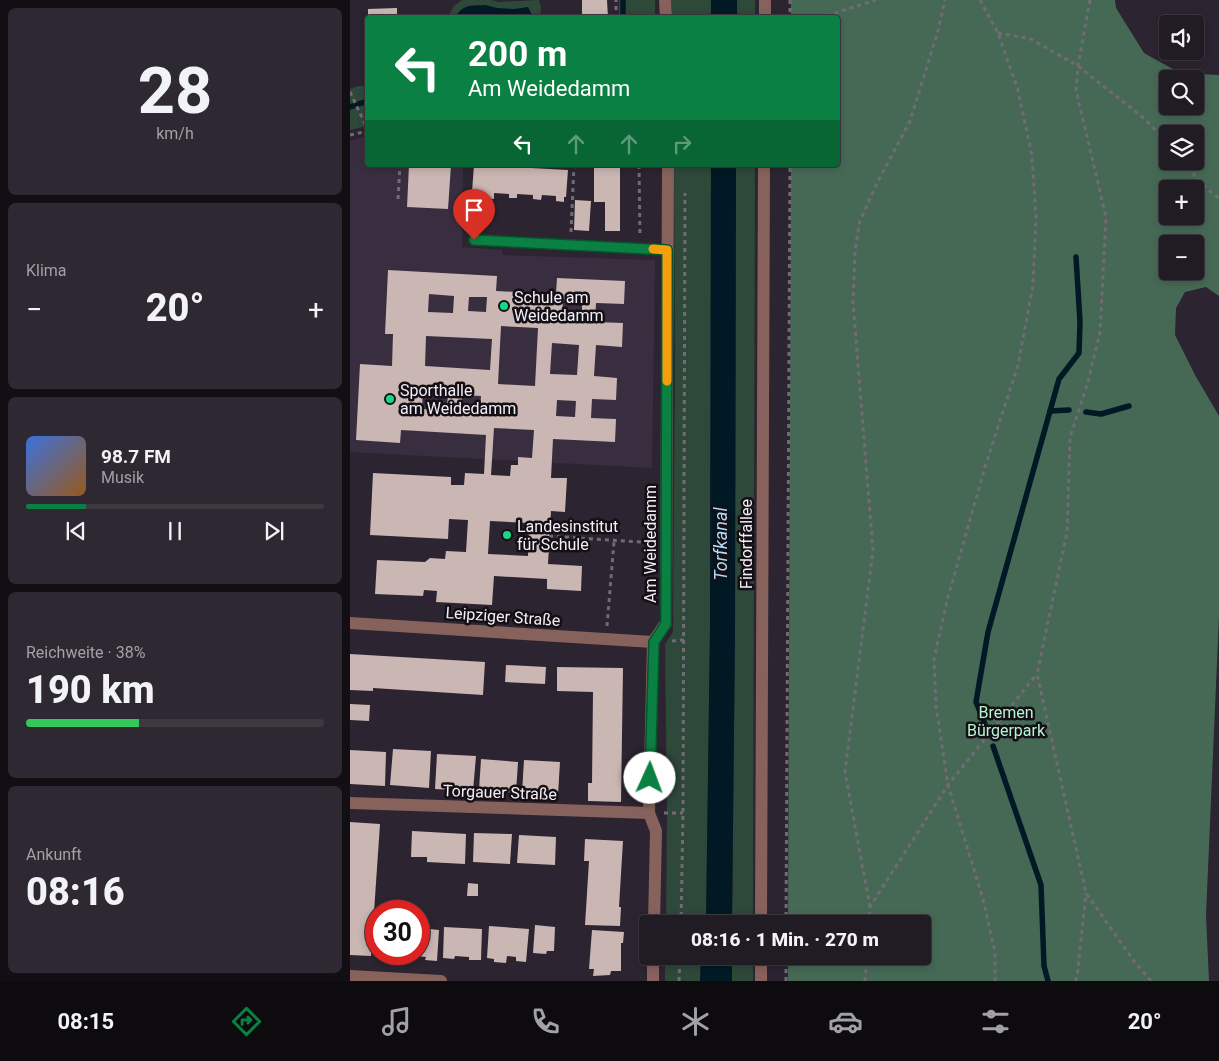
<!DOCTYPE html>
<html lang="de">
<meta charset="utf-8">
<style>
body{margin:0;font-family:Roboto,sans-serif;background:#2d2831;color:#f1f3f6;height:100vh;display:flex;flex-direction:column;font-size:19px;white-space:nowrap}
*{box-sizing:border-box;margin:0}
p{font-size:16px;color:#a2a1a6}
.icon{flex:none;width:28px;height:28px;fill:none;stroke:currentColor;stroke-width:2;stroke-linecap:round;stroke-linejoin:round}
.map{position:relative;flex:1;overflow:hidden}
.details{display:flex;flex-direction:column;gap:8px;padding:8px;background:#120f14;width:350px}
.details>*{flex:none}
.banner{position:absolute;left:15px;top:15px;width:475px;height:152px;border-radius:5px;box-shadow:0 2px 8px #0003,0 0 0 1px #3e3941;background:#0b8043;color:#fff;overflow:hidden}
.buttons{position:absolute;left:809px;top:15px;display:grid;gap:10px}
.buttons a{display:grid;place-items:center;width:45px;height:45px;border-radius:5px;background:#211b24;box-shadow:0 2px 8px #0003,0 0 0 1px #3e3941;font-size:25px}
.speed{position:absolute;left:15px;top:900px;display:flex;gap:10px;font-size:25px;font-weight:700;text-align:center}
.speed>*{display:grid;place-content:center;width:65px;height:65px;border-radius:50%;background:#211b24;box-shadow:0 2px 8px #0003,0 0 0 1px #3e3941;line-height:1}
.speed .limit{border:8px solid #d22;background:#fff;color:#111}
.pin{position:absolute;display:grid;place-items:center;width:42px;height:42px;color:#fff;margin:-51px -21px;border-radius:50% 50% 50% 0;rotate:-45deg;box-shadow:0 0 5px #0007}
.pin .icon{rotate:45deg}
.me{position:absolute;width:55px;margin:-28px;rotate:2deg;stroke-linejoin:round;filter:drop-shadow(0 0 4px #0008)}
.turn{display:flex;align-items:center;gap:18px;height:105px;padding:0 20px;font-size:22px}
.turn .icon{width:65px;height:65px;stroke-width:2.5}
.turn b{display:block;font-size:35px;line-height:42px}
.lanes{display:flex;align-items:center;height:48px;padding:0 20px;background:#0003;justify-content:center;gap:25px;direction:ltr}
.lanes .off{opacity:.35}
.big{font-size:38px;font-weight:800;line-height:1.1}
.details .card{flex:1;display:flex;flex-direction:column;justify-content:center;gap:8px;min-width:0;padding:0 18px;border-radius:8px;background:#2d2831}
.details .dial{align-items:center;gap:0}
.dial b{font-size:65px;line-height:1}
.song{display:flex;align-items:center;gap:15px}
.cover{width:60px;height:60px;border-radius:8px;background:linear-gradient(135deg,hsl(220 70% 55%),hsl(30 70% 35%))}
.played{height:5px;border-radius:2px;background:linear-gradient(90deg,#0b8043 20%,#3e3941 20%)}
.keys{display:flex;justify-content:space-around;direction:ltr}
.heat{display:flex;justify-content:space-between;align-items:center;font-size:28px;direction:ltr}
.charge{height:8px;border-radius:4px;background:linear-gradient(90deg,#34c759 38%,#3e3941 0)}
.trip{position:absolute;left:289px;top:915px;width:292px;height:50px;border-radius:5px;background:#211b24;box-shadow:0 2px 8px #0003,0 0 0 1px #3e3941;font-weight:800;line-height:50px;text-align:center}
.menu{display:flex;height:80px;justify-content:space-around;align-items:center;background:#0d0b0e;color:#a2a1a6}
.menu .icon{width:35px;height:35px}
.menu .on{color:#0b8043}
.menu b{font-size:22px;color:#f1f3f6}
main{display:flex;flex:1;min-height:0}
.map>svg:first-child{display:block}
.built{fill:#392e3f}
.green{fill:#2e483a}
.forest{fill:#466956;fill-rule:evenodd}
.water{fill:#011925}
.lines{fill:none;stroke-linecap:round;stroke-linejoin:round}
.stream{stroke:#011925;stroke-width:5.5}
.building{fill:#cab6b3;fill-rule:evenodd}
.path{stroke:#726b75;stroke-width:3;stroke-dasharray:4 4;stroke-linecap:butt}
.service{stroke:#87625c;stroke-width:10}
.minor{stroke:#87625c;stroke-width:12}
.route-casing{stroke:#07532c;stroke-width:12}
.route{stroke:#0b8043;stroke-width:9}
.slow{stroke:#f59e0b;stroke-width:9}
.poi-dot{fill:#14d989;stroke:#130f14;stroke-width:2}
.labels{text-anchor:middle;stroke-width:5;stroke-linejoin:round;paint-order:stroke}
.poi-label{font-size:16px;fill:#f3eef6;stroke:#130f14;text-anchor:start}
.street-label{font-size:16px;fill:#f3eef6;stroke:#130f14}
.park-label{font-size:16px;fill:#b5f5d2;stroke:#130f14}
.water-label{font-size:18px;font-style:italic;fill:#acddf9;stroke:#130f14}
</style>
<main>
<section class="details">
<div class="card dial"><b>28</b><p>km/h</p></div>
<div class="card"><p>Klima</p>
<div class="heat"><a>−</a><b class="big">20°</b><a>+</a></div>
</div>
<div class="card">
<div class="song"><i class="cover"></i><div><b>98.7 FM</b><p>Musik</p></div></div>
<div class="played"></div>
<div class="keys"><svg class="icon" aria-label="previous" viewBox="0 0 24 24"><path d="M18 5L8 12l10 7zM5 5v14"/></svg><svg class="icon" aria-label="pause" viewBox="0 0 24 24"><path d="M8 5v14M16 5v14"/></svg><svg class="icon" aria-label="next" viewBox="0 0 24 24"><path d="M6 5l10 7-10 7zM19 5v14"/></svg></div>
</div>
<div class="card"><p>Reichweite · 38%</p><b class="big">190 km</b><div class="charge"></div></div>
<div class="card"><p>Ankunft</p><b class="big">08:16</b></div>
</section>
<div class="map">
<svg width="869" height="981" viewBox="0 0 869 981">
<rect width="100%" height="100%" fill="#2c2430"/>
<polygon class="built" points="17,136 18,165 113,165 112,247 152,250 152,255 305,260 302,468 0,452 0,141"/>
<g class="green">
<polygon points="112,0 141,0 149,2 189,0 191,8 190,17 97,18 104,6"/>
<rect x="269" y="0" width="36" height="17"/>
<polygon points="321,0 361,0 361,17 322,17"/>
<polygon points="387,0 405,0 405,17 387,18"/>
<polygon points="8,86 17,86 17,126 0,130 0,89"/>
<polygon points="324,165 361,165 360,629 356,924 316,924 317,812 315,644 323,632 325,356"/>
<polygon points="386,165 405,165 403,924 382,924 385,629"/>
<polygon points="315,956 360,956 360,959 351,959 350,981 315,981"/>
<rect x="382" y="956" width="21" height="25"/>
</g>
<path class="forest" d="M441,0H765L766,8L794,53L830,73L869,75V296L856,287L835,292L826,308L825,335L845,375L869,416V616L856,915L859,981H438V956H572V924H438L441,165H488V18L441,17ZM818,79H845V106H818ZM818,134H845V161H818ZM818,189H845V216H818ZM818,244H845V271H818Z"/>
<g class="water">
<rect x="361" y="0" width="26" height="17"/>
<path d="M135,5L147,8L164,9L178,7L183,17H105C114,4 119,6 135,5Z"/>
<polygon points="361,165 386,165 385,629 382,924 356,924 360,629"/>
<polygon points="360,956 382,956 382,981 350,981 351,959 360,959"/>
</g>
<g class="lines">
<g class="stream">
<polyline points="273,18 273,0"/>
<polyline points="0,107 18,101"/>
<polyline points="700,411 719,410"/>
<polyline points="736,412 751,414 779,406"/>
<polyline points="635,724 626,702 638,632 709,379 729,353 730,322 726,257"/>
<polyline points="643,746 691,885 694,966 698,981"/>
</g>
</g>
<g class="building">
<polygon points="232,0 257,0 258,18 232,18"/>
<polygon points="47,8 47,18 18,18 18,9"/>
<polygon points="59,165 101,165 98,209 57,207"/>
<polygon points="124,165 218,170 216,197 214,197 214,202 206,201 206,196 192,195 191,200 183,199 183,195 167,194 167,198 159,198 159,194 144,193 144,199 135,198 136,193 122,192"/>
<polygon points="244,165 270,165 270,231 255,231 255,202 244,202"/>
<polygon points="225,200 241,201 239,231 224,230"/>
<path d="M38,270L147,276L146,291L206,294L207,278L275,281L274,304L246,303L245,322L273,323L272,347L246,345L244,376L267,378L266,400L242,399L241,418L266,419L265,442L203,439L201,478H217L215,512L201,511L198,564L232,566L231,591L197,589V579L144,576L142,605L86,602L87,591L74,590L73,596L25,594L27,560L75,562L80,558L95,559L96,551L116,552L118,520L99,519L98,539L20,535L23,473L101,477V485H114L115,473L134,474L136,435L51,430L50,443L6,440L10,364L42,366L43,334H35ZM79,294L104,296L103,313L78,312ZM119,297H137L136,312L118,311ZM213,301L232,302V315L212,314ZM151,326L188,328L185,386L148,384ZM76,336L142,339L140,370L75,366ZM202,343L229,345L227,375L200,374ZM73,389L98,390L97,410L72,409ZM112,395L131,396L130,412L112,411ZM207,400L226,401L225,417L206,416ZM144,428L184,430L182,458L168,457V465H161L160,476L141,475ZM140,521L179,523L178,556L138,554Z"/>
<polygon points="0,654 135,662 133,695 23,688 23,691 0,690"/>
<polygon points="156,665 196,667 195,684 155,682"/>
<polygon points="207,667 273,668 271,802 238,801 238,783 242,783 243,692 207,691"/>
<polygon points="0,704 20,705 19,721 0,720"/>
<polygon points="43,749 81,751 79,788 40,785"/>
<polygon points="0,750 36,752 35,786 0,784"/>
<polygon points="87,754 126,756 123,791 85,789"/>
<polygon points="131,759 168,762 166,793 129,790"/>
<polygon points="174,760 210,762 208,795 172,793"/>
<polygon points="0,822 30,824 21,956 0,955"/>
<polygon points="62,831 116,834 115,864 77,862 77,857 61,857"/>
<polygon points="124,833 162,834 160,864 123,862"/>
<polygon points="169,835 206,837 205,865 167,863"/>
<polygon points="235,839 273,841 269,907 271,907 270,926 235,925 239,861 234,861"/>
<polygon points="118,883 128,884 128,896 117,896"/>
<polygon points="185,925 205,927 204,951 197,951 196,954 183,953"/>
<polygon points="139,926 179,929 176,962 166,961 166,957 157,956 156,963 144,962 144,959 137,958"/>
<polygon points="94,927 132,929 131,960 119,960 119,957 105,956 104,959 93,958"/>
<polygon points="70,928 89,930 87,961 75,960 76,957 55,955 55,954 69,954"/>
<polygon points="242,930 274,932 273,943 271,943 271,971 261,971 260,975 243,976 244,969 239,969"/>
</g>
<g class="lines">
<g class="path">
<polyline points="440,0 440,18"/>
<polyline points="630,0 648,33 668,90 682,156 686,218 683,285 668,365 634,470 597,601 584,659 586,706 598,785 633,899 645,952 645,981"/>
<polyline points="740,0 728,66 726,90 756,217 750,332 738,382 720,437 717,532 687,674 736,893 786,964 801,981"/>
<polyline points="266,18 266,0"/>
<polyline points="469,18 526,0"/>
<polyline points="648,33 681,39 728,66 796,120 818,144"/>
<polyline points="0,92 18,130"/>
<polyline points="0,135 18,131"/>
<polyline points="832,161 858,190 869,198"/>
<polyline points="289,165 290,237"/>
<polyline points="48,199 50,165"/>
<polyline points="221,232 224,165"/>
<polyline points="199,536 304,543"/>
<polyline points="257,626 264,542"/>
<polyline points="322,641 334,640"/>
<polyline points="314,813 333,813"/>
<polyline points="520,907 495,772 523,551 503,302 505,250 510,221 525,187 560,121 588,31 595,0"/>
<polyline points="331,924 333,813 335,193"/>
<polyline points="436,924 440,165"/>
<polyline points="519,924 520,907 598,785 686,675"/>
<polyline points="329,981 330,956"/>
<polyline points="436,981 436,956"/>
<polyline points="515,981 517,956"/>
<polyline points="725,981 727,977 736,893"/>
</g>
<polyline class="service" points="124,240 317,250"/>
<g class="minor">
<polyline points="315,0 316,18"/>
<polyline points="415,0 415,18"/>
<polyline points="0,623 303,642"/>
<polyline points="0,803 299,813"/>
<polyline points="304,924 306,831 299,813 303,642 316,623 318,165"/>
<polyline points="411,924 414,165"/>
<polyline points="0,976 91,981"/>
<polyline points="303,981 303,956"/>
<polyline points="411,981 411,956"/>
</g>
</g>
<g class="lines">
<g class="route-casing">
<polyline id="route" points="124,240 317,250 316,624 304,642 300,778"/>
</g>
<use href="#route" class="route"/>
<polyline class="slow" points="303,249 317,250 317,381"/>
</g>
<g class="poi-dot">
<circle cx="154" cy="306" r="5"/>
<circle cx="40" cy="399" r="5"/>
<circle cx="157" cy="535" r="5"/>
</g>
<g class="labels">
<g class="poi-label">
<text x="164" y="303">Schule am<tspan x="164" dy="18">Weidedamm</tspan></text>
<text x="50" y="396">Sporthalle<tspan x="50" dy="18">am Weidedamm</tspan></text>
<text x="167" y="532">Landesinstitut<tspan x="167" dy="18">für Schule</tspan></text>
</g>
<g class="street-label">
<text transform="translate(300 544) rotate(-90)" y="6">Am Weidedamm</text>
<text transform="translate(396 544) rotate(-90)" y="6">Findorffallee</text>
<text transform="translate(153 616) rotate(4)" y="6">Leipziger Straße</text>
<text transform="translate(150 792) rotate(2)" y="6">Torgauer Straße</text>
</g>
<g class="park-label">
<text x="656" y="718">Bremen<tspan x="656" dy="18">Bürgerpark</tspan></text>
</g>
<g class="water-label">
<text transform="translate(371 544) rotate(-90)" y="6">Torfkanal</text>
</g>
</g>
</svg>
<div class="buttons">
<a><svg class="icon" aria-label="sound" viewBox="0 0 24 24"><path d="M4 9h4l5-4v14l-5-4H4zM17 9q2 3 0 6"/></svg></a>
<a><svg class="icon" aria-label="search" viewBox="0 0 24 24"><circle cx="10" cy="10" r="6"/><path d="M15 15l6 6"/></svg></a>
<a><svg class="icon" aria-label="layers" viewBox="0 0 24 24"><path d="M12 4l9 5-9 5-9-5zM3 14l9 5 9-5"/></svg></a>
<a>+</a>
<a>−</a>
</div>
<div class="speed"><div class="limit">30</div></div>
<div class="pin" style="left:124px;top:240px;background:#d93025"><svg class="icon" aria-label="arrive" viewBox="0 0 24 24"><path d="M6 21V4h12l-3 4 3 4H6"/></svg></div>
<svg class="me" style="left:300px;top:778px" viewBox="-20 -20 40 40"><circle r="19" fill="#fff"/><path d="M0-13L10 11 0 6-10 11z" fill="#0b8043"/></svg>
<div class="trip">08:16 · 1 Min. · 270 m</div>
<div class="banner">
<div class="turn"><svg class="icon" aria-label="left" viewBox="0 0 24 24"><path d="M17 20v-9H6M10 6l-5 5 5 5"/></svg><div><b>200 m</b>Am Weidedamm</div></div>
<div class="lanes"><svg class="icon" aria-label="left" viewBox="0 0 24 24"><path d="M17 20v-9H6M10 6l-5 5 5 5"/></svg><svg class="icon off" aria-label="ahead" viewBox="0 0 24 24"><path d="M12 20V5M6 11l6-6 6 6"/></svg><svg class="icon off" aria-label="ahead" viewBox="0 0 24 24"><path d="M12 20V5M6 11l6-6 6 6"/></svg><svg class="icon off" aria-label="right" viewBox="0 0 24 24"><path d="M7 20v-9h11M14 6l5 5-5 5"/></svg></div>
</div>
</div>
</main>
<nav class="menu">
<b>08:15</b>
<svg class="icon on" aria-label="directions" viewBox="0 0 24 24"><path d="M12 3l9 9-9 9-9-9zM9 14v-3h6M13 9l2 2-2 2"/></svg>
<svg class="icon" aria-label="music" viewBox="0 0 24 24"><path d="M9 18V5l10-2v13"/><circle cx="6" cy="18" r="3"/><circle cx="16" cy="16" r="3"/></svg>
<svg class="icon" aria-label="phone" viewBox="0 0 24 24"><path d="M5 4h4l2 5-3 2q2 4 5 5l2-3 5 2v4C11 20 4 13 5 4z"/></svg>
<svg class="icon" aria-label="climate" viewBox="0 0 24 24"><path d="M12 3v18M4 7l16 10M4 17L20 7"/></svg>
<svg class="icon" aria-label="car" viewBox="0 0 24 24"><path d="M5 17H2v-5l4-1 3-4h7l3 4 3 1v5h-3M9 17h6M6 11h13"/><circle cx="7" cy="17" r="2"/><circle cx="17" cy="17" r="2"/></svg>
<svg class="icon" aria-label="filters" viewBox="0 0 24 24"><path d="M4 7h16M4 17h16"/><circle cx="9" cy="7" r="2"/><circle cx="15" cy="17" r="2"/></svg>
<b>20°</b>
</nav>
